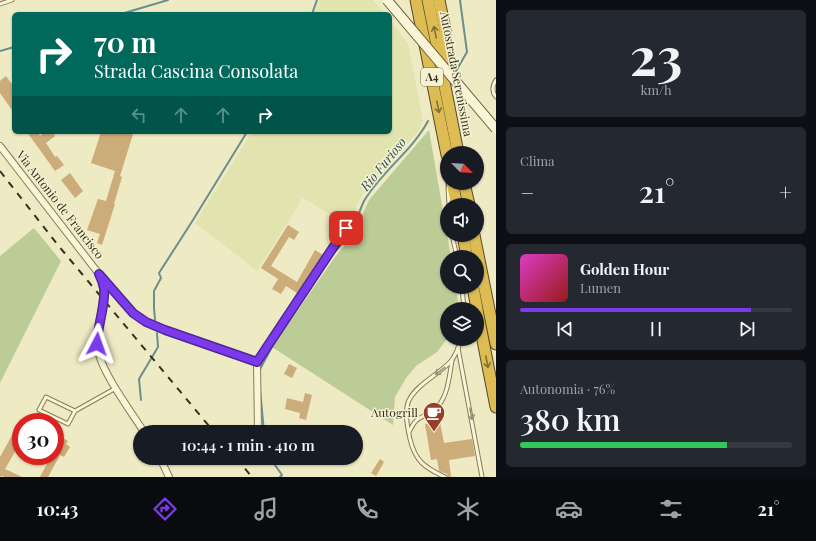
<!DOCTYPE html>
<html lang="it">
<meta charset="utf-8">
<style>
body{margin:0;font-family:"Playfair Display",serif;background:#242831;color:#f1f3f6;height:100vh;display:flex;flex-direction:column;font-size:15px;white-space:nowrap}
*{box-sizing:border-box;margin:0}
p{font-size:13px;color:#9ea1a6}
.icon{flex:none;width:22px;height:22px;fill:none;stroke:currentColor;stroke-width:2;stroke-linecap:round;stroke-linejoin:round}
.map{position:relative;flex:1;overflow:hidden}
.details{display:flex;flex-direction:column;gap:10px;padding:10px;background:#0d0f14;width:320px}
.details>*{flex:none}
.banner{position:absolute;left:12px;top:12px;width:380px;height:122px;border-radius:6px;box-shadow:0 1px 3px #0004;background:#00695c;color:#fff;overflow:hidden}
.needle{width:26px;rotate:114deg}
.tools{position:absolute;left:440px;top:146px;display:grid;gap:8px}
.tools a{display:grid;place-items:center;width:44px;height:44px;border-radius:50%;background:#171b24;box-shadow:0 1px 3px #0004;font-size:20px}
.speed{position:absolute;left:12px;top:413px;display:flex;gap:8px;font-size:20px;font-weight:700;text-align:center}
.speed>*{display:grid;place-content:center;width:52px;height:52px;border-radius:50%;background:#171b24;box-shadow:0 1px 3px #0004;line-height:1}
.speed .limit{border:6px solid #d22;background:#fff;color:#111}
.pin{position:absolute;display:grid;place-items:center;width:34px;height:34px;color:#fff;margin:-17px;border-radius:8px;box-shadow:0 2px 6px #0006}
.me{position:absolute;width:44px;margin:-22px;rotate:4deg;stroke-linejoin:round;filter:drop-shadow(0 0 3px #0008)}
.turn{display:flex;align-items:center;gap:14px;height:84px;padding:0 16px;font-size:18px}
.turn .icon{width:52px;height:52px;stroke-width:2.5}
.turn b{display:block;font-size:28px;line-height:34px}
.lanes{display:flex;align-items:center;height:38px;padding:0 16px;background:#0003;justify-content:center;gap:20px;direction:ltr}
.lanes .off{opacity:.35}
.big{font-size:30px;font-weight:600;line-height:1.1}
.details .card{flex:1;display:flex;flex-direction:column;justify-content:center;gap:6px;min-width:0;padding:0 14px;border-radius:6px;background:#242831}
.details .dial{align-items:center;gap:0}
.dial b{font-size:52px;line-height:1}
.song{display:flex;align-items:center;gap:12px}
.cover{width:48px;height:48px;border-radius:6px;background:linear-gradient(135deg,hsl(310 70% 55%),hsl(0 70% 35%))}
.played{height:4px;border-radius:2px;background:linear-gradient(90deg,#7c3aed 85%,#363941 85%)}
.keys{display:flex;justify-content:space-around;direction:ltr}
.heat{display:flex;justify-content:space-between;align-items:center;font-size:22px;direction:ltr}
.charge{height:6px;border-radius:3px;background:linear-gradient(90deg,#34c759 76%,#363941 0)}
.trip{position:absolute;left:133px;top:425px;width:230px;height:40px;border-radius:20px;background:#171b24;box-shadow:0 1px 3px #0004;font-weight:600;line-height:40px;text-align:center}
.tab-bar{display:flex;height:64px;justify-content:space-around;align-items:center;background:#090b0e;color:#9ea1a6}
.tab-bar .icon{width:28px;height:28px}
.tab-bar .active{color:#7c3aed}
.tab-bar b{font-size:18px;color:#f1f3f6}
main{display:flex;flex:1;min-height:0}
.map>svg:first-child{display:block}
.farmland{fill:#e2e4b0}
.green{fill:#bbcc97}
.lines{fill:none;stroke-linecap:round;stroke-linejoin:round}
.stream{stroke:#6c8f8d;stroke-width:2}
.building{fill:#ccac79}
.service-casing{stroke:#887c5a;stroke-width:5}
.minor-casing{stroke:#887c5a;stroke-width:8}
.motorway-casing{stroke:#56492e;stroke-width:13}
.service{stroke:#f9f5d6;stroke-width:3}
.minor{stroke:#f9f5d6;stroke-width:6}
.motorway{stroke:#ddbc54;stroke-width:11}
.rail{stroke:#38301e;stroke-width:2;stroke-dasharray:7 7;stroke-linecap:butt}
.secondary-bridge-casing{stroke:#6a5d3d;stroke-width:11;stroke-linecap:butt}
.secondary-bridge{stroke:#f9f5d6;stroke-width:9}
.oneway{stroke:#826f36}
.oneway2{stroke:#98927a}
.route-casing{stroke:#51269a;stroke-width:10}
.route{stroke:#7c3aed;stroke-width:7}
.labels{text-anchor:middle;stroke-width:3;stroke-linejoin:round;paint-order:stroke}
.shield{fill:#f5f2d3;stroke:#716a54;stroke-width:1}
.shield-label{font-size:11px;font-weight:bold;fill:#38301e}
.street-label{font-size:12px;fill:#38301e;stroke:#f5f2d3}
.poi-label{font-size:12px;fill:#38301e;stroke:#f5f2d3;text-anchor:end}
.water-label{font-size:13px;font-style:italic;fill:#2d5258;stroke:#f5f2d3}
</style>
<main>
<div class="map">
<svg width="496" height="477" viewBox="0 0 496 477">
<rect width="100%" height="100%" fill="#eeeac3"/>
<g class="farmland">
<polygon points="320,0 373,0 385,14 313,14"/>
<polygon points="390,21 408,43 423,121 420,129 361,197 348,225 303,198 257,271 195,223 252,132 390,132"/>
</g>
<g class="green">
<polygon points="429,130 451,257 447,257 447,287 456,287 459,309 447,309 447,339 437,352 416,366 406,378 395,397 393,425 272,347 335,257 345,245 358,224 369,200"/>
<polygon points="34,228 61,261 0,383 0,256"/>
</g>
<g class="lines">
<g class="stream">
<polyline points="121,14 168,0"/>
<polyline points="312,14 317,0"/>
<polyline points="0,51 14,47"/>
<polyline points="456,71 467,52 460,0"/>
<polyline points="155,320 154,308 154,291 161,278 159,273 193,220 247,132"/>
<path d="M259,371L273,345L333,254C342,244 350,233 356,221C359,214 361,207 364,201C382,171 412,151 428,121"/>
<polyline points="260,389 264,432"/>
<polyline points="141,400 139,379 158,347 157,333"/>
<polyline points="270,458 282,475 280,477"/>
</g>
</g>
<g class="building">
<polygon points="6,76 14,87 14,113 0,93 0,81"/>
<polygon points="27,132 38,132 40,136 45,132 52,132 55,136 46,143 55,157 57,156 64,165 55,171"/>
<polygon points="101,132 125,132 133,134 120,176 122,177 114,204 115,204 102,245 97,243 100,234 87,230 98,199 106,201 115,171 91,163"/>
<polygon points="70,173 83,191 75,198 61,180"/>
<polygon points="288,225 299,232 294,240 289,237 271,266 297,282 315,250 323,255 297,293 286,286 281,294 272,289 278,279 261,268"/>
<polygon points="289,364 297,368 292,378 284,374"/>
<polygon points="305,393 312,395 306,420 299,418 300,413 285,409 287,398 303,402"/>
<polygon points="21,419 21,441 5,469 22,477 4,477 2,476 0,477 0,457"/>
<polygon points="440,422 444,443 472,439 475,456 449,460 451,477 448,477 447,474 439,471 437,459 431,460 425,424"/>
<polygon points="59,436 68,441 66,444 70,447 64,457 60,455 48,477 40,477 51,456 55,456 55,449 57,444 55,442"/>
<polygon points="380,459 384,462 376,476 371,473"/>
</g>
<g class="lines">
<g class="service-casing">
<g id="service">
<polyline points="0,4 12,0"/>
<path d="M496,80C492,86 492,92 496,97"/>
<polyline points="446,158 447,175"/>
<polyline points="448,187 449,205"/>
<polyline points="452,235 457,257"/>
<polyline points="462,287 464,309"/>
<polyline points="458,348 482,477"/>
<polyline points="75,411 46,397 39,410 68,424 75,411 116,388"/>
<path d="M409,432C418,414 420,420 434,410C448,399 449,377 452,361"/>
<path d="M445,477C425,468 415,461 410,439C403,406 404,397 432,377C438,372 446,367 451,361C456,355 459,346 461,339"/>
</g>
</g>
<g class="minor-casing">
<g id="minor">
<path d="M0,146L99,274C111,301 94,321 98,349C100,370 132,413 144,432"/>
<polyline points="103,278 133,313 146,322 165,330 257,362"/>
<polyline points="258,432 257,362 346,228"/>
<polyline points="160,458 169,477"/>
</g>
</g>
<g class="motorway-casing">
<g id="motorway">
<polyline points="416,0 447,155"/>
<polyline points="428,0 458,153"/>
<polyline points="439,0 445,30 445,58"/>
<polyline points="452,183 457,205"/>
<polyline points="464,183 469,205"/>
<polyline points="463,235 467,257"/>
<polyline points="474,235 496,344"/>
<polyline points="473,287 477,309"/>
<polyline points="477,310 496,407"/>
</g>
</g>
<use href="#service" class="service"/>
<use href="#minor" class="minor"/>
<use href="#motorway" class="motorway"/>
<g class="rail">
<polyline points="0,171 57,244 214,432"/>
<polyline points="236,458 252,477"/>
</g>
<g class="secondary-bridge-casing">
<polyline id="secondary-bridge" points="387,0 496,129"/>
</g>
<use href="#secondary-bridge" class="secondary-bridge"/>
</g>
<defs><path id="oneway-shaft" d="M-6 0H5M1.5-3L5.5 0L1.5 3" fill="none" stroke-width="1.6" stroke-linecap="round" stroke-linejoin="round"/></defs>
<g class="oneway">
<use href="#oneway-shaft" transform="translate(435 32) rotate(-101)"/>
<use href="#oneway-shaft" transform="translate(438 107) rotate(79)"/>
<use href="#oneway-shaft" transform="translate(487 362) rotate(79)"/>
</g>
<g class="oneway2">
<use href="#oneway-shaft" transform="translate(440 371) rotate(142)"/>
<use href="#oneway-shaft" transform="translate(471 414) rotate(79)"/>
</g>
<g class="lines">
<g class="route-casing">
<path id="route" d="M97,344C97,327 106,304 104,288C103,283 101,278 99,274L133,313L146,322L165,330L257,362L346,228"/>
</g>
<use href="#route" class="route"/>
</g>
<defs>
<g id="cafe-pin" transform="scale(1.15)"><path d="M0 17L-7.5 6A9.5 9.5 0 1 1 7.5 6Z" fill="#973f2a" stroke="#f5f2d3"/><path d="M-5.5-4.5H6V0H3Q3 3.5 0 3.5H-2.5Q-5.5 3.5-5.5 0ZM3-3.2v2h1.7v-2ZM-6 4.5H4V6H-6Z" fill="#fff"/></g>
</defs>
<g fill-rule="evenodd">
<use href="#cafe-pin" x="434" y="413"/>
</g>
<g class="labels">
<rect class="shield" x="421" y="68" width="22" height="18" rx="3"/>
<g class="shield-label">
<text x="432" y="81">A4</text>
</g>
<g class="street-label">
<text transform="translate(456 74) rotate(79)" y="4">Autostrada Serenissima</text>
<text transform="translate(60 205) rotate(52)" y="4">Via Antonio de Francisco</text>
</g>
<g class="poi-label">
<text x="418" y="417">Autogrill</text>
</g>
<g class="water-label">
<text transform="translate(383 164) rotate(-51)" y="5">Rio Furioso</text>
</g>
</g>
</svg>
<div class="tools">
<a><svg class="needle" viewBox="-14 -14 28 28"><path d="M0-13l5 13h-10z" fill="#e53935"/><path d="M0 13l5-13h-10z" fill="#9ea1a6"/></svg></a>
<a><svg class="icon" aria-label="sound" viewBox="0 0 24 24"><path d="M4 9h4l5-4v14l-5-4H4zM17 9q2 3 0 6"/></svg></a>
<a><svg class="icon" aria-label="search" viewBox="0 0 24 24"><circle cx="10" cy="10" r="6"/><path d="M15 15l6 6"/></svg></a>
<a><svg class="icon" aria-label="layers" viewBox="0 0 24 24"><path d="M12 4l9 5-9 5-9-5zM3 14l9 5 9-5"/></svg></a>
</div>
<div class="speed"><div class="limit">30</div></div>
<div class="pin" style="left:346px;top:228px;background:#d93025"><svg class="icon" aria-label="arrive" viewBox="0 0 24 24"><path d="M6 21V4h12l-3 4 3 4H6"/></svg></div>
<svg class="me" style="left:97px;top:344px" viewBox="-20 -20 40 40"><path d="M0-17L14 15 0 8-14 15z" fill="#7c3aed" stroke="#fff" stroke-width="4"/></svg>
<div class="trip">10:44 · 1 min · 410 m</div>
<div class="banner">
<div class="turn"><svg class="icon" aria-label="right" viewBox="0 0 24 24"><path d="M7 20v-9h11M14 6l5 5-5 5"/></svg><div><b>70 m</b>Strada Cascina Consolata</div></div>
<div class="lanes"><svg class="icon off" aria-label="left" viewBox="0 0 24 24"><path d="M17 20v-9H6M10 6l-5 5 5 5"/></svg><svg class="icon off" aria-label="ahead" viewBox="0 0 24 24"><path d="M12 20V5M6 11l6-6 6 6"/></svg><svg class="icon off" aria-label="ahead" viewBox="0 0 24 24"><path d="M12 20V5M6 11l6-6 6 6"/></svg><svg class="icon" aria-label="right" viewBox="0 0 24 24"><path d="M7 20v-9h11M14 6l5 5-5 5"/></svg></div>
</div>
</div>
<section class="details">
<div class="card dial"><b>23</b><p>km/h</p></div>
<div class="card"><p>Clima</p>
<div class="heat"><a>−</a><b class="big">21°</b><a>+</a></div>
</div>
<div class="card">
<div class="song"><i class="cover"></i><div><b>Golden Hour</b><p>Lumen</p></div></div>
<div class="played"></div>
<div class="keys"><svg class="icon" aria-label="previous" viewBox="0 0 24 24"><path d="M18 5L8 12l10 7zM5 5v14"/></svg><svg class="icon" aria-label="pause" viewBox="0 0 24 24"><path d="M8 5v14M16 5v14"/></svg><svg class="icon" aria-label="next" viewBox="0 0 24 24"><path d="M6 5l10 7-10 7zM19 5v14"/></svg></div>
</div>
<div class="card"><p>Autonomia · 76%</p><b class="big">380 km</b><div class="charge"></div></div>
</section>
</main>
<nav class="tab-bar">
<b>10:43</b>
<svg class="icon active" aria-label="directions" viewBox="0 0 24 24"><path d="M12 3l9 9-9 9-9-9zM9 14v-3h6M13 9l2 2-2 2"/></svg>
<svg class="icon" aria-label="music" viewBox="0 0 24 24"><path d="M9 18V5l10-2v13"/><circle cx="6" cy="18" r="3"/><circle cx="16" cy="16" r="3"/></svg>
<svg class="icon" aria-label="phone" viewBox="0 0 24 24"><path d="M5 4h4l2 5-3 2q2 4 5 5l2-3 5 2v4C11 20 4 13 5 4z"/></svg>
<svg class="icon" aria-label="climate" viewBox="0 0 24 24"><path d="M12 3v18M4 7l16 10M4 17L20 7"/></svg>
<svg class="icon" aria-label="car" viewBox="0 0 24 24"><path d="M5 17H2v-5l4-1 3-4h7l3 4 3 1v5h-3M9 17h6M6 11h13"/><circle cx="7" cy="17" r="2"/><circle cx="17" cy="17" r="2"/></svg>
<svg class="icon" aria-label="filters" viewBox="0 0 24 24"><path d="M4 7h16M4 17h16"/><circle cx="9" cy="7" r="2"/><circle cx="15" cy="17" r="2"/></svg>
<b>21°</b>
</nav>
